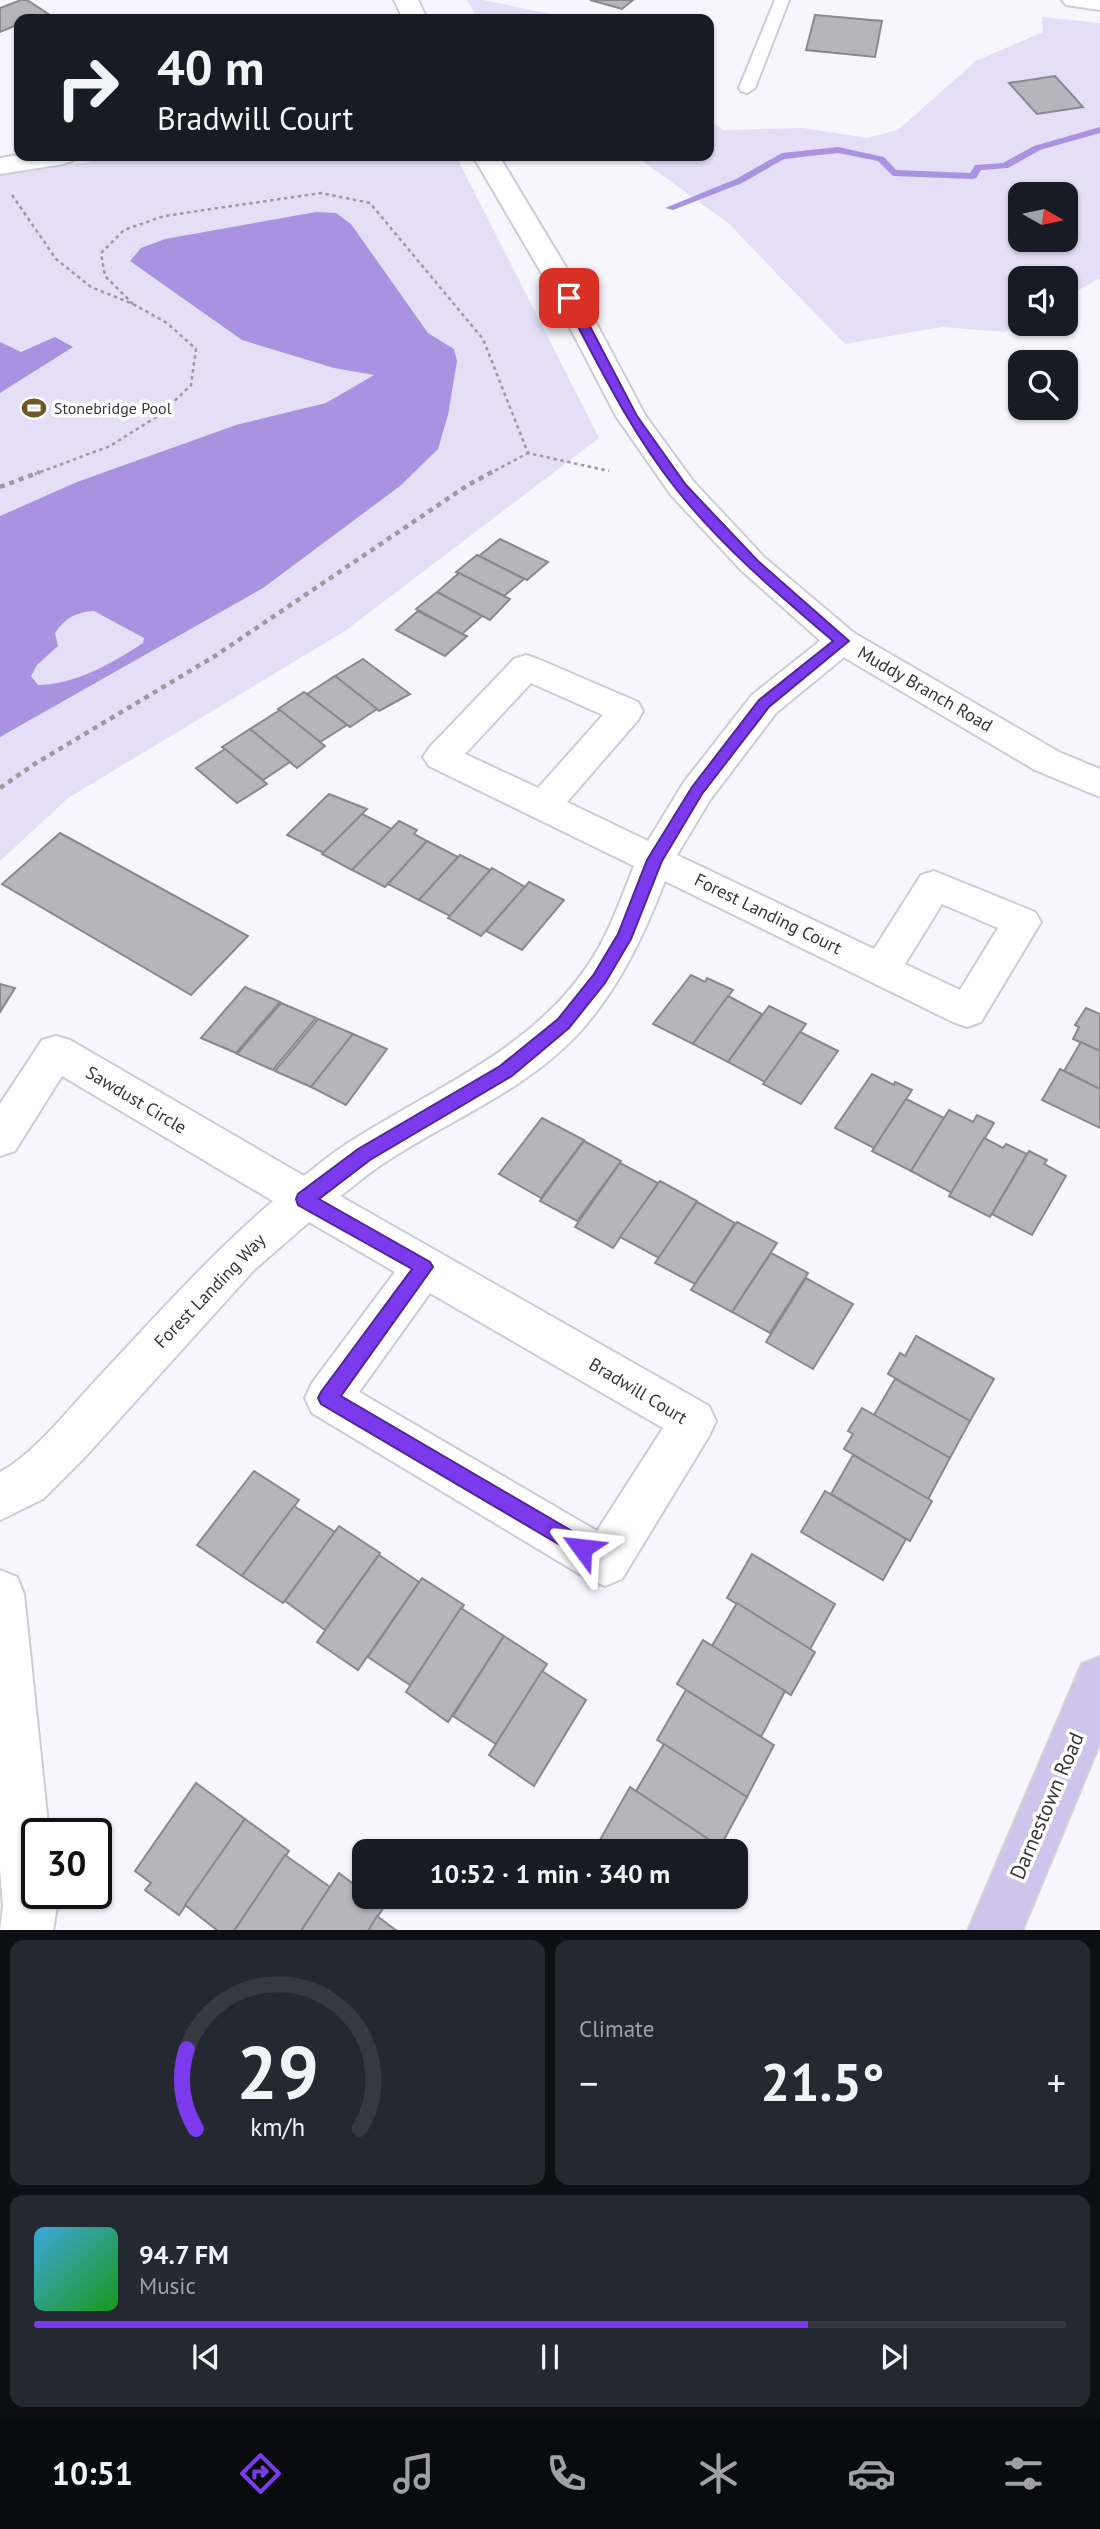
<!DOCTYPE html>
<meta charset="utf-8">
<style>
body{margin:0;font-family:"PT Sans",sans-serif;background:#242831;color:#f1f3f6;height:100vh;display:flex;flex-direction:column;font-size:26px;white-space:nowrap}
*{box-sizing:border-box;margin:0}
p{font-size:23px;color:#9ea1a6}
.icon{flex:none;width:38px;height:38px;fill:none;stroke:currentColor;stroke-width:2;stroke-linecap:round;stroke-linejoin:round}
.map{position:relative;height:1930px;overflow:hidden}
.details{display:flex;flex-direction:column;gap:10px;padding:10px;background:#0d0f14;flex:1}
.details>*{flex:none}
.top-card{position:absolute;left:14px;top:14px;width:700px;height:147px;border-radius:14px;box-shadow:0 2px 5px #0004;background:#171b24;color:#f1f3f6;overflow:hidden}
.needle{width:46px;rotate:99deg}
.tools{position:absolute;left:1008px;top:182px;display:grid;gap:14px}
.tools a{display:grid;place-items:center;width:70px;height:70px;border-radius:14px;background:#171b24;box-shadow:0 2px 5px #0004;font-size:35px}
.speed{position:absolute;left:21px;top:1818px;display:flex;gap:14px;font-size:35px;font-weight:700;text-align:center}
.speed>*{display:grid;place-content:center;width:91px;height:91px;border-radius:50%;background:#171b24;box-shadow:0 2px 5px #0004;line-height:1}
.speed .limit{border:4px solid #111;border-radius:10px;background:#fff;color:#111}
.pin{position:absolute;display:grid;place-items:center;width:60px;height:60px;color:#fff;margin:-30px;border-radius:14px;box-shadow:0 4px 10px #0006}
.me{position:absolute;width:77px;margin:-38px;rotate:300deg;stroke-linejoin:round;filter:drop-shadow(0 0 5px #0008)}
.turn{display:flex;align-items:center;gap:24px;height:147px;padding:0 28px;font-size:32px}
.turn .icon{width:91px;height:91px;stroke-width:2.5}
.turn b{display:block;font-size:49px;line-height:60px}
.big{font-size:52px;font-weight:800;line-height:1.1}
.details .tile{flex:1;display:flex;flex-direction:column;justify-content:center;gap:10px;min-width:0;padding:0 24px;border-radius:14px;background:#242831}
.details .dial{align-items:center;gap:0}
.dial svg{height:182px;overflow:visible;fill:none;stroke:#363941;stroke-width:7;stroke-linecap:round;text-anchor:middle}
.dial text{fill:#f1f3f6;stroke:none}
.song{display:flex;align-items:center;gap:21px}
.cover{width:84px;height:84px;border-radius:10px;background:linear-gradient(135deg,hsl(200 70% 55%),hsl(120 70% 35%))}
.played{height:7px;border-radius:4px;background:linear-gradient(90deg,#7c3aed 75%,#363941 75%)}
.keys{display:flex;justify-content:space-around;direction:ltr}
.heat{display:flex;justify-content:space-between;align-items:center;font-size:38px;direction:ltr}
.details .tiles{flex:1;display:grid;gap:10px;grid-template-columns:1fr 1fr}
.tile:last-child{grid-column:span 2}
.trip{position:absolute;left:352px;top:1839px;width:396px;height:70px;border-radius:14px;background:#171b24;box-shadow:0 2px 5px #0004;font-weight:800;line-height:70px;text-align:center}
.tab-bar{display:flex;height:112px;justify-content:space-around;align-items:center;background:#090b0e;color:#9ea1a6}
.tab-bar .icon{width:49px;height:49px}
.tab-bar .on{color:#7c3aed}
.tab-bar b{font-size:32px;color:#f1f3f6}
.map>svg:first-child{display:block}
.green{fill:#e4def7;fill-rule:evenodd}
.water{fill:#a993e1;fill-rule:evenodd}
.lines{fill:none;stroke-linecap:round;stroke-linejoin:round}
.stream{fill:#a993e1;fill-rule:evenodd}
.building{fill:#b6b4bc;stroke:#8a8990;stroke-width:2}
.lane-casing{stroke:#ceccd4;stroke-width:4}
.street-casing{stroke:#ceccd4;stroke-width:4}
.secondary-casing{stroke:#ceccd4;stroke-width:4}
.primary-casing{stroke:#d3d3d3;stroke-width:4}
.path-far1{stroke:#9b9a9f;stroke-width:2.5;stroke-dasharray:3.5 3.5;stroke-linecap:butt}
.path{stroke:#9b9a9f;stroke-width:4.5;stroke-dasharray:5 5;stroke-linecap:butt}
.lane{fill:#fff;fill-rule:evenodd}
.street{fill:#fff;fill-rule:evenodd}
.secondary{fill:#fff;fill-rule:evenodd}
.primary{fill:#cfc4ec;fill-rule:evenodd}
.route{fill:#7c3aed;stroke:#51269a;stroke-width:2}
.labels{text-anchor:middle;stroke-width:7;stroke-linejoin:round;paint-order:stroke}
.far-poi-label{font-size:16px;fill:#373639;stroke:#fff;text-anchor:start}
.street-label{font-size:18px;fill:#373639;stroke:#fff}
.near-street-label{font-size:21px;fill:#373639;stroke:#fff}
</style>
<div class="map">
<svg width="1100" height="1931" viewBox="0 0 1100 1931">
<rect width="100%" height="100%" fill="#f7f5fd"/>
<g class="green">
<polygon points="467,0 483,0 575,19 478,19"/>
<path d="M1042,17L1100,23V278L1066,297V278H1020V323L1005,332L942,327L845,344L728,223L636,156H709V120L723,130L803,128L867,138L898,130L976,61L1043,32ZM1020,194H1066V240H1020Z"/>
<polygon points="131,156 456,156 599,438 345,631 68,798 0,861 0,174"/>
</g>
<g class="water">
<path d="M316,212L336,213L351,224L428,333L454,349L457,361L448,415L438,449L400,486L263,588L0,737V516L77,482L236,425L326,403L374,375L334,368L242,340L130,261L141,248L165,239ZM94,611L144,638L143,643C113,663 74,685 38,685L31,676L37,665L58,646L55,633C65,618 76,612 94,611Z"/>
<polygon points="55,337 73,347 0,393 0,342 21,352"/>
</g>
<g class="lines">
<polygon class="stream" points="1100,127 1100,133 1040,150 1008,168 981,170 976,178 973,179 893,176 878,161 838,153 784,159 742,183 673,210 665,208 736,179 782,153 838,147 884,157 896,170 970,173 975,165 1003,163 1034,146"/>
</g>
<g class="building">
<polygon points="21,0 27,0 56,19 19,19 19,24 0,32 0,8"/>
<polygon points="590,0 633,0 622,9"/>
<polygon points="815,15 882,21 875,57 806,50"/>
<polygon points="1055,76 1083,107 1037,114 1009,83"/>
<polygon points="500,539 548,562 527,580 479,556"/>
<polygon points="477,555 479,556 524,579 504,596 456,572"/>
<polygon points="459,573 504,596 510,599 490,620 437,592"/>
<polygon points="437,592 482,616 462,634 416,609"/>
<polygon points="418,611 462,634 467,636 445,656 396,630"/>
<polygon points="363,659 410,694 379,711 335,676"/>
<polygon points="335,676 377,709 350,727 307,694"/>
<polygon points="304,692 307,694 347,725 320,742 278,709"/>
<polygon points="280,710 325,746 297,768 250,729"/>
<polygon points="250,729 290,762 263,780 222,747"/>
<polygon points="225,749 267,784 237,803 196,768"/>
<polygon points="329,794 367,809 324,853 287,835"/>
<polygon points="362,814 392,829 352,870 322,854"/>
<polygon points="399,821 417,830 414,834 427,841 385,887 352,870"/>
<polygon points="60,833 248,936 191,995 2,884"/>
<polygon points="427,841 458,857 419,900 388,884"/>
<polygon points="460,855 490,870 450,916 419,900"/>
<polygon points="492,868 525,887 481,936 448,918"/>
<polygon points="529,882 564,900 522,950 486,931"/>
<polygon points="691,975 705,982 707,978 733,990 693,1044 653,1024"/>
<polygon points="0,984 15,988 0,1012"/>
<polygon points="245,987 280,1002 236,1053 201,1038"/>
<polygon points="728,996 762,1014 728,1062 693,1044"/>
<polygon points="281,1003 316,1018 273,1070 237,1054"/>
<polygon points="769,1006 806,1024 765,1082 728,1062"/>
<polygon points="1086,1008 1100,1014 1100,1051 1073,1039 1079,1027 1075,1025"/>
<polygon points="318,1019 353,1034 311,1087 275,1071"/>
<polygon points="800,1032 838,1051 801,1104 763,1084"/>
<polygon points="353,1034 387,1049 346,1105 311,1087"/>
<polygon points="1081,1042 1100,1051 1100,1089 1064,1071"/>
<polygon points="1060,1069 1100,1089 1100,1128 1042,1100"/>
<polygon points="872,1074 894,1085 895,1082 912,1090 874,1148 835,1128"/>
<polygon points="906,1099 944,1118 911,1171 872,1151"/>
<polygon points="949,1110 973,1122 977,1115 994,1123 952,1193 911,1171"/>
<polygon points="542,1118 584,1140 541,1198 499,1174"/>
<polygon points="984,1138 1003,1148 1006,1144 1027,1154 990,1217 949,1196"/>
<polygon points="584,1141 621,1161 577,1221 540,1201"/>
<polygon points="1029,1151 1047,1160 1044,1164 1066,1176 1032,1235 992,1214"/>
<polygon points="620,1163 658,1183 613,1248 575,1227"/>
<polygon points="660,1181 697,1201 659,1258 620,1237"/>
<polygon points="697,1202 735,1223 695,1284 655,1263"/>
<polygon points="737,1222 777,1243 732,1312 691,1290"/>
<polygon points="771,1253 808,1273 770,1333 732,1312"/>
<polygon points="806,1278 853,1304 813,1369 766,1342"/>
<polygon points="916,1336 994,1379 970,1421 888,1374 900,1353 905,1356"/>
<polygon points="895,1379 970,1421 950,1458 874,1415"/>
<polygon points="862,1408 950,1458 928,1499 844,1449 853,1434 848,1431"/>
<polygon points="853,1455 932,1501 910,1541 831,1494"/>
<polygon points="254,1471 299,1500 242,1576 197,1545"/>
<polygon points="825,1491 906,1539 883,1580 801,1532"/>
<polygon points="294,1506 335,1532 283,1603 242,1576"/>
<polygon points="339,1526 380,1553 325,1630 285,1601"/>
<polygon points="752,1554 835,1604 810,1649 727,1598"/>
<polygon points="379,1555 419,1582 358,1670 317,1642"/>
<polygon points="422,1578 464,1605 410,1685 368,1657"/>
<polygon points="737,1603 815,1652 791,1695 712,1646"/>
<polygon points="461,1608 504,1636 448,1722 406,1692"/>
<polygon points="504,1636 547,1664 496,1744 453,1716"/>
<polygon points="703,1640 785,1691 761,1737 677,1684"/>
<polygon points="542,1671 586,1700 534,1786 489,1755"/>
<polygon points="686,1690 774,1745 747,1797 657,1740"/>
<polygon points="664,1744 747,1797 720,1847 636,1791"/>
<polygon points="196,1783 245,1819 179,1915 145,1890 151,1883 135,1871"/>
<polygon points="630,1787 720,1847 717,1852 617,1852 600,1840"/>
<polygon points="245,1819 289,1851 234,1931 218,1931 185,1905"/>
<polygon points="285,1855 330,1887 301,1931 234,1931"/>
<polygon points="339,1873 364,1892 364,1897 371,1897 384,1907 368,1931 301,1931"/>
<polygon points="377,1916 397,1931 368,1931"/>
</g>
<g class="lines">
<g class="lane-casing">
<polygon id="lane" points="775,0 789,0 755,88 747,93 741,91 739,88"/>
</g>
<g class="street-casing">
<g id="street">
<path d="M842,630L854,633L859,641L854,649L776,713L710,800L677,855L874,949L921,875L934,871L1035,912L1041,922L981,1022L967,1027L953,1022L665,881C643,937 619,989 578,1034C523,1093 444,1122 378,1167C365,1176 353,1187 340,1196L709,1406L716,1421L709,1436L622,1579L605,1586L588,1579L312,1413L305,1398L312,1383L395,1272L309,1222L254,1270L86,1456L43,1499L0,1520V1472C33,1455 70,1408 96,1380C154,1318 209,1256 273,1201L62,1076L15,1151L0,1156V1104L42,1040L56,1036L70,1040L304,1176C319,1164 335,1151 351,1141C434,1088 529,1051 586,968C608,937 620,901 634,866L429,766L423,757L429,748L514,659L526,655L538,659L638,702L643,711L638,720L567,802L648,841L684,782L752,695L830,633ZM531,683L603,715L538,788L465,754ZM942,904L998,928L960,990L905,964ZM430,1293L663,1428L597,1531L359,1392Z"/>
<polygon points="0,1570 17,1577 24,1594 49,1834 37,1834 37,1894 55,1894 57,1906 53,1931 0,1931 3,1906 0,1869"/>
</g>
</g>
<g class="secondary-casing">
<g id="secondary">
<polygon points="394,0 418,0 427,19 403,19"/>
<polygon points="1062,0 1100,0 1100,10 1066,5"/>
<polygon points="19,155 19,156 76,156 72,161 63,164 0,174 0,158"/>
<polygon points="473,156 499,156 570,274 645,415 693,481 764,557 854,633 1059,752 1100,769 1100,797 1035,770 830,649 742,571 671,495 616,416 542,274"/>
</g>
</g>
<g class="primary-casing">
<polygon id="primary" points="1100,1657 1100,1742 1022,1931 968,1931 1082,1664"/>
</g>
<g class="path-far1">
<polyline points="12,195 56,259 91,287 133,304 167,323 196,349 191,385 161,414 110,446 35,474"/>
<polyline points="133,304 105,276 101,253 124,230 164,216 321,193 370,203 483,339 528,453 609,471"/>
<polyline points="489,474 528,453"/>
</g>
<g class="path">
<polyline points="0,487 40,472"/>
<polyline points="0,788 33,765 215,656 468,485 492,472"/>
</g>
<use href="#lane" class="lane"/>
<use href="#street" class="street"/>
<use href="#secondary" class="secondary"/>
<use href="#primary" class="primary"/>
</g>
<path class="route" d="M565,296L575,298L637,416L686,485L758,561L849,641L769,707L702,794L662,861L631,939L605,983L569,1028L512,1076L370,1160L319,1199L430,1262L433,1267L341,1396L589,1541L592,1548L589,1555L582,1558L321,1404L318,1398L321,1392L412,1269L298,1205L296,1199L298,1194L358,1149L500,1066L558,1019L594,974L618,934L647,860L692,787L759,700L833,641C778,594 722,547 677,490C630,431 598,364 563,298Z"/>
<defs>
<g id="stadium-bare" transform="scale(1.89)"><path d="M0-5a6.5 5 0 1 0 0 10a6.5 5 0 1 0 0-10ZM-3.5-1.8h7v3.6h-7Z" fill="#6c5726" stroke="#fff" stroke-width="2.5" paint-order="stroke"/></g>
</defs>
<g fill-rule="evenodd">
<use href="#stadium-bare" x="34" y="408"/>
</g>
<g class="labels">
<g class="far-poi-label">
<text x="54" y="414">Stonebridge Pool</text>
</g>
<g class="street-label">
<text transform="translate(925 689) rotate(30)" y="6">Muddy Branch Road</text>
<text transform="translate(768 914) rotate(26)" y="6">Forest Landing Court</text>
<text transform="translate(136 1100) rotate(31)" y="6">Sawdust Circle</text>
<text transform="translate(210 1291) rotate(-46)" y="6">Forest Landing Way</text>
<text transform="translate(638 1391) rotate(31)" y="6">Bradwill Court</text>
</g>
<g class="near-street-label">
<text transform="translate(1047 1806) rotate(-67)" y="7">Darnestown Road</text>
</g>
</g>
</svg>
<div class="tools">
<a><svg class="needle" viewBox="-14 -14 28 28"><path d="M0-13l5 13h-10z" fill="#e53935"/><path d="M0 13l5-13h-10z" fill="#9ea1a6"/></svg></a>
<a><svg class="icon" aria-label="sound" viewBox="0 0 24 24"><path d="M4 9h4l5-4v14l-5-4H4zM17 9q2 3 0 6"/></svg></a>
<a><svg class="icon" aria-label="search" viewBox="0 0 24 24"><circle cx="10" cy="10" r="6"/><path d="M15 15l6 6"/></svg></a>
</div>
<div class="speed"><div class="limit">30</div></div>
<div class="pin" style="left:569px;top:298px;background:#d93025"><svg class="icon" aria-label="arrive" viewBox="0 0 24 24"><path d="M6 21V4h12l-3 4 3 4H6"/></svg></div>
<svg class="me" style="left:582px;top:1548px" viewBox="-20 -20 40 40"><path d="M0-17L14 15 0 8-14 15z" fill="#7c3aed" stroke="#fff" stroke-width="4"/></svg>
<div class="trip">10:52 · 1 min · 340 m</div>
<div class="top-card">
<div class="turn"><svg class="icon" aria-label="right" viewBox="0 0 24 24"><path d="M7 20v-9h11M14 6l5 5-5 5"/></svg><div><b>40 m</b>Bradwill Court</div></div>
</div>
</div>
<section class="details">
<div class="tiles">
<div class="tile dial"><svg viewBox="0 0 100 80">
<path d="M14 69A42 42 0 1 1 86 69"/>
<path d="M14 69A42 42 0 0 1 10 34" stroke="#7c3aed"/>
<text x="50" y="56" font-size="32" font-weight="700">29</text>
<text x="50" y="72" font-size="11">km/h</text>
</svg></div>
<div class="tile"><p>Climate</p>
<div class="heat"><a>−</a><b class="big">21.5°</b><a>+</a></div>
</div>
<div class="tile">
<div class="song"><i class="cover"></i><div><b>94.7 FM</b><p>Music</p></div></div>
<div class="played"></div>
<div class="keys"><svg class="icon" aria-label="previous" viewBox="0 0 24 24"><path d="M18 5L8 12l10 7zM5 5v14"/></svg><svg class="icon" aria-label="pause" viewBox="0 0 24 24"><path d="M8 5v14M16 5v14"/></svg><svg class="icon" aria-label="next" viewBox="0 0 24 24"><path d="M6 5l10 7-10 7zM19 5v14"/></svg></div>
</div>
</div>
</section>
<nav class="tab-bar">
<b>10:51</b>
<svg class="icon on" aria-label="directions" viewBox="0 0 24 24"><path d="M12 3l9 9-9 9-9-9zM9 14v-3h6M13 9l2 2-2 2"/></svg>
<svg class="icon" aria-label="music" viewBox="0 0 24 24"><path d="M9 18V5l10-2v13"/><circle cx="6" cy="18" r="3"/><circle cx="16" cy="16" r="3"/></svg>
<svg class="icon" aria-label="phone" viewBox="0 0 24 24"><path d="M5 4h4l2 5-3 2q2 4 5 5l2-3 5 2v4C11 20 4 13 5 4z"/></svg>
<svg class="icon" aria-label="climate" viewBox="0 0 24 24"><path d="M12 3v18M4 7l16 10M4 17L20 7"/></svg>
<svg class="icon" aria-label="car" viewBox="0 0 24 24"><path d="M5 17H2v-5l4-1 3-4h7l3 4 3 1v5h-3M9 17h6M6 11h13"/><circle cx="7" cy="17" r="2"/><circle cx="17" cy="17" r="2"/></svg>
<svg class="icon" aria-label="filters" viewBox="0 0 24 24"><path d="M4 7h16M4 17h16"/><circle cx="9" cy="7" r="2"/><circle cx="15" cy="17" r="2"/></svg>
</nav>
